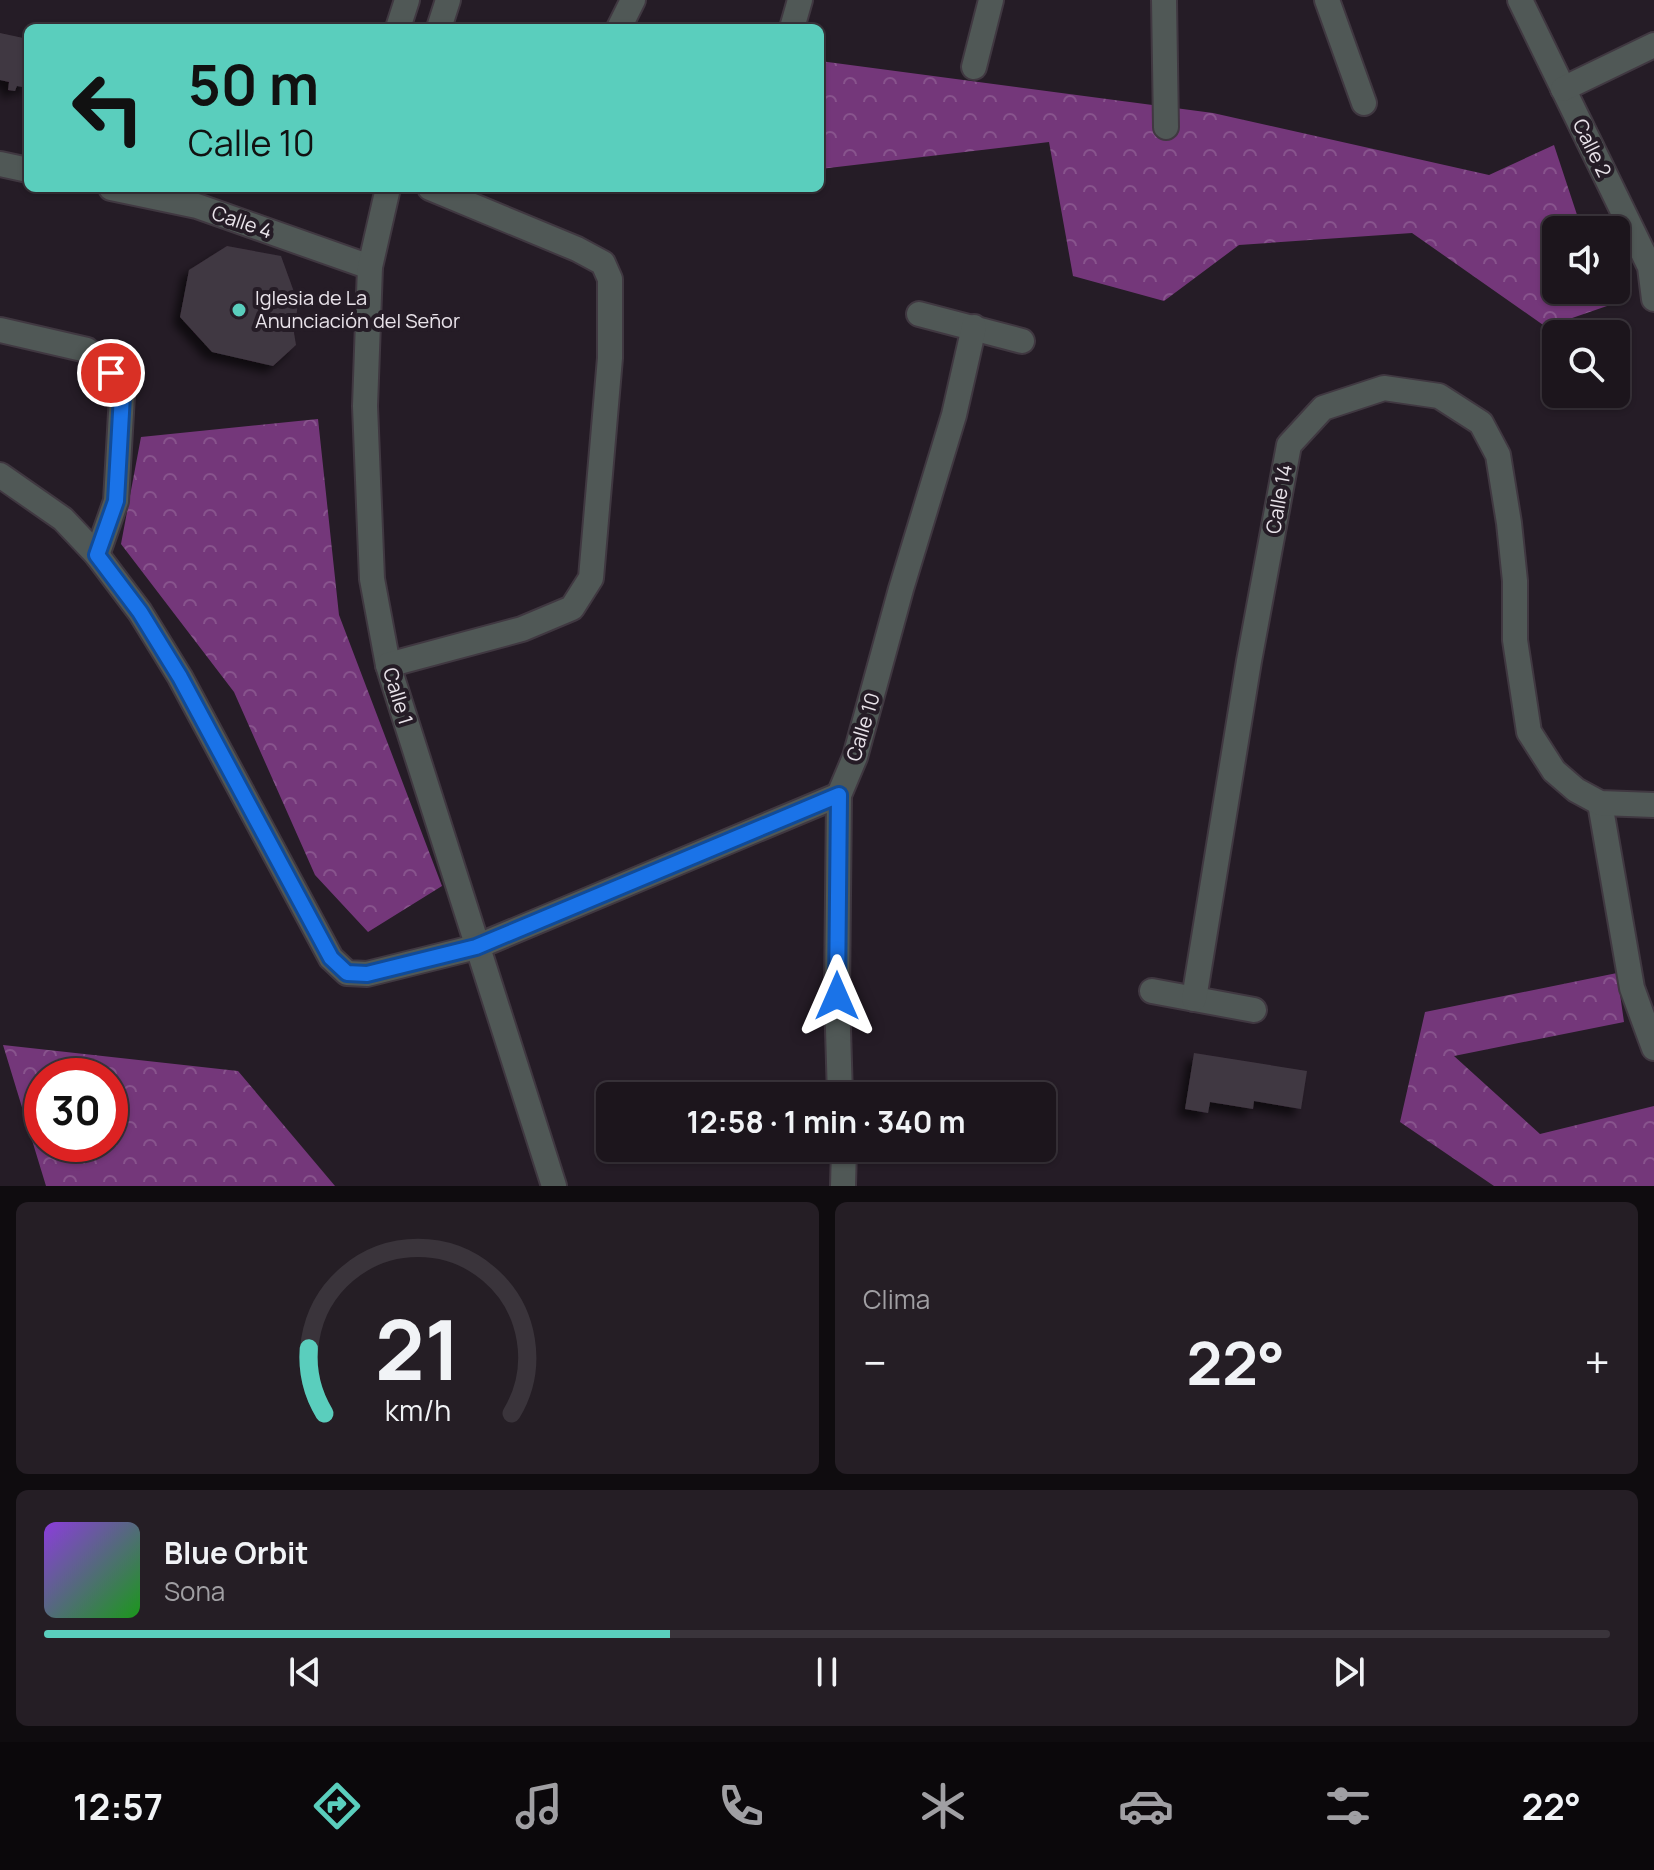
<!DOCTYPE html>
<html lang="es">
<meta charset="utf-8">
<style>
body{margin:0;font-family:Manrope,sans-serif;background:#251e25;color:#f1f3f6;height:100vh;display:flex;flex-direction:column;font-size:30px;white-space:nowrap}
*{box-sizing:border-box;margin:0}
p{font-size:26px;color:#a09fa3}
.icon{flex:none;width:44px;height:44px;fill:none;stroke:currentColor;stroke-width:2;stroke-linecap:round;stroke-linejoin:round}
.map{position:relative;height:1186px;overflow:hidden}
.details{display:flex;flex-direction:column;gap:16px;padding:16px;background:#0f0c0f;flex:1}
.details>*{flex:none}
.top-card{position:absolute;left:24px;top:24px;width:800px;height:168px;border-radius:12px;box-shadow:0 2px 6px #0004,0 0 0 2px #3a343b;background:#5acebd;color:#111;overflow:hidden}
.buttons{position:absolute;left:1542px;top:216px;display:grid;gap:16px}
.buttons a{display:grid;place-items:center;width:88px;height:88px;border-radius:12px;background:#1c151c;box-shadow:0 2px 6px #0004,0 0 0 2px #3a343b;font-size:40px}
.speed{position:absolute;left:24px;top:1058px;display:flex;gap:16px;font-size:40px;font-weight:700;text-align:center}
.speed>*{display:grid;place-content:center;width:104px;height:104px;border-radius:50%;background:#1c151c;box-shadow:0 2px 6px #0004,0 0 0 2px #3a343b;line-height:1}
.speed .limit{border:12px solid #d22;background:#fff;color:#111}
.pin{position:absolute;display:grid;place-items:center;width:68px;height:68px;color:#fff;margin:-34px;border:4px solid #fff;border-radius:50%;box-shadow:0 2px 8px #0007}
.me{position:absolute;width:88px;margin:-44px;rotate:0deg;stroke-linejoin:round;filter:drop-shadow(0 0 6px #0008)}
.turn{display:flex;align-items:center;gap:28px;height:168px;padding:0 32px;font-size:36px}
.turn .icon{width:104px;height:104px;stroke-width:2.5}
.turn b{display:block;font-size:56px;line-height:68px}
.big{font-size:60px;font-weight:700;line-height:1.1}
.details .card{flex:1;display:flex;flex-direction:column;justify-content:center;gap:12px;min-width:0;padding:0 28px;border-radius:12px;background:#251e25}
.details .dial{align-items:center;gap:0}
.dial svg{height:208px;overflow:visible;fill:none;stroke:#3a343b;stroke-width:7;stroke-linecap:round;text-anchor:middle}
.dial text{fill:#f1f3f6;stroke:none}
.song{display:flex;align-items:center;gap:24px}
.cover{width:96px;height:96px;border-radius:12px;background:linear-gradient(135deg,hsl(270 70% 55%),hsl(120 70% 35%))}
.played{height:8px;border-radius:4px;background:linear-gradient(90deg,#5acebd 40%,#3a343b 40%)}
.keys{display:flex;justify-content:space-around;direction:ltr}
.heat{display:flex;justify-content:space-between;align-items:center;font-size:44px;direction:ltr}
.details .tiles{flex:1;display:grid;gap:16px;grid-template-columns:1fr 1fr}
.card:last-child{grid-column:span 2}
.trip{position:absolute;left:596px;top:1082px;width:460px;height:80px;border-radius:12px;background:#1c151c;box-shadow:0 2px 6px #0004,0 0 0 2px #3a343b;font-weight:700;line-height:80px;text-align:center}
.dock{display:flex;height:128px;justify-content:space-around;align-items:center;background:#0b080b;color:#a09fa3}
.dock .icon{width:56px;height:56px}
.dock .active{color:#5acebd}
.dock b{font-size:36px;color:#f1f3f6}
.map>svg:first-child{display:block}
.forest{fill:url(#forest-crowns);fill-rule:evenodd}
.building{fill:#413742;filter:url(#shadow)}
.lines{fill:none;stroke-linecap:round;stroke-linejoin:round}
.minor-casing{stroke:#403841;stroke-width:28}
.minor{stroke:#505856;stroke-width:24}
.route-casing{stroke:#114b97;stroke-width:20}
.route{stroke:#1a73e8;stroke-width:14}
.poi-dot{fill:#5acebd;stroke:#251c26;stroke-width:3}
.labels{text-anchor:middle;stroke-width:8;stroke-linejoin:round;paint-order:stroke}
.street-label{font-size:20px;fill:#e9e3ea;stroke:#251c26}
.poi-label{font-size:20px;fill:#e9e3ea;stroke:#251c26;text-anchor:start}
</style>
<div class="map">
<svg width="1654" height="1186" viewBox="0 0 1654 1186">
<defs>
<pattern id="forest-crowns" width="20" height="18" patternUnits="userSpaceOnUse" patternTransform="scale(2)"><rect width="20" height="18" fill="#74377a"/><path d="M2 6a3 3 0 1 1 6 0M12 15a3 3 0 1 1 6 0" fill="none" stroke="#88548d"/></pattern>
<filter id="shadow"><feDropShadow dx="-7" dy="7" stdDeviation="4" flood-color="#0009"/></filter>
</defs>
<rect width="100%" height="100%" fill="#251c26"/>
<g class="forest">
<polygon points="820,61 1213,113 1489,175 1554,145 1582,230 1556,230 1556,290 1602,290 1607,306 1546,327 1412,233 1239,245 1164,301 1073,276 1049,142 820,169"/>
<polygon points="318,419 339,615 442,886 368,932 315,875 234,692 121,544 141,437"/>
<polygon points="1617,973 1624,1022 1454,1056 1540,1134 1654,1106 1654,1186 1494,1186 1400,1122 1425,1012"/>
<path d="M3,1045L238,1071L335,1186H46ZM42,1076H110V1144H42Z"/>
</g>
<g class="building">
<polygon points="0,33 28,39 28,88 17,86 15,91 8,90 9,82 0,80"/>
<polygon points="227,246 281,256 298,303 294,333 296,345 273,366 212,352 180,317 189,270"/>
<polygon points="1194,1053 1307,1071 1301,1109 1254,1101 1253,1109 1210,1102 1208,1113 1185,1109"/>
</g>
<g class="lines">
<g class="minor-casing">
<g id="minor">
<polyline points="1164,0 1166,127"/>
<polyline points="1327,0 1364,103"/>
<polyline points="1520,0 1650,267 1654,299"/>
<polyline points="398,28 407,0"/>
<polyline points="439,28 448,0"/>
<polyline points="619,28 633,0"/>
<polyline points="792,28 800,0"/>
<polyline points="974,67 991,0"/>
<polyline points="1563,89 1654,45"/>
<polyline points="0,164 28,170"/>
<polyline points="111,188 197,206 370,267"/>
<polyline points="388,188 370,267 365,406 372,579 388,665 554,1186"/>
<polyline points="919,314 1022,341"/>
<polyline points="0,330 87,350 111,373 122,395 116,501 97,555"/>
<polyline points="0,475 63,519 97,555 140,612 180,677 331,958 347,973 367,974 476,947 839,795"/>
<polyline points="388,665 522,629 572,608 591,578 610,358 610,279 603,263 577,249 430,188"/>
<polyline points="1600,803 1632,988 1654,1048"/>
<polyline points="1152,991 1254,1010"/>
<polyline points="1194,999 1249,661 1289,445 1323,408 1384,388 1439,396 1481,423 1498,455 1509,523 1515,581 1515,640 1529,732 1554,771 1576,790 1600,803 1654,805"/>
<polyline points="840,1096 837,996 839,795 855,757 901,589 954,415 974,327"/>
<polyline points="843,1186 844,1148"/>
</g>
</g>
<use href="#minor" class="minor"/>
</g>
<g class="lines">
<g class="route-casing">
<polyline id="route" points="111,373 122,395 116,501 97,555 140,612 180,677 331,958 347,973 367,974 476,947 839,795 837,996"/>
</g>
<use href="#route" class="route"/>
</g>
<circle class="poi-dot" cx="239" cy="310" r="8"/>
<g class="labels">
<g class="street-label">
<text transform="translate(1592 148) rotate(64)" y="7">Calle 2</text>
<text transform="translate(242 222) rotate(19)" y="7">Calle 4</text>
<text transform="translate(1279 499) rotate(-80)" y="7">Calle 14</text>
<text transform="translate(398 696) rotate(73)" y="7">Calle 1</text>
<text transform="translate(863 727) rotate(-73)" y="7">Calle 10</text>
</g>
<g class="poi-label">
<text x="255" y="305">Iglesia de La<tspan x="255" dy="23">Anunciación del Señor</tspan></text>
</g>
</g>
</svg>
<div class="buttons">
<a><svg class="icon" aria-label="sound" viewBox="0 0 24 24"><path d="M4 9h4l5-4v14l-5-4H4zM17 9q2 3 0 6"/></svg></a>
<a><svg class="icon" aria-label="search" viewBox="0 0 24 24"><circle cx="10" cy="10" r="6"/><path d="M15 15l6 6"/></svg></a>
</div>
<div class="speed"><div class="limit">30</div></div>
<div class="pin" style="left:111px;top:373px;background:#d93025"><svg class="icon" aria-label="arrive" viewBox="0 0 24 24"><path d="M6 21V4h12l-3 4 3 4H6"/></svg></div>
<svg class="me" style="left:837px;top:996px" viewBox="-20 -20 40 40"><path d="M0-17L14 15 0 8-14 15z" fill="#1a73e8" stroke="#fff" stroke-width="4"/></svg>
<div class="trip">12:58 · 1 min · 340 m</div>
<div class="top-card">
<div class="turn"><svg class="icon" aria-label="left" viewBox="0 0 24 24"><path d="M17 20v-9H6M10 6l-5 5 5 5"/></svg><div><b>50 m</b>Calle 10</div></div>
</div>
</div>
<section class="details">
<div class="tiles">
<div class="card dial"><svg viewBox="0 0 100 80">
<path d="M14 69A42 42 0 1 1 86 69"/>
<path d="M14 69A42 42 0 0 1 8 44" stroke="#5acebd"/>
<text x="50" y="56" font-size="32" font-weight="700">21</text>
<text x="50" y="72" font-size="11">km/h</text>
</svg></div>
<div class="card"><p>Clima</p>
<div class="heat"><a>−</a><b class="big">22°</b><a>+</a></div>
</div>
<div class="card">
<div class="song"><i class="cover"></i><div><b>Blue Orbit</b><p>Sona</p></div></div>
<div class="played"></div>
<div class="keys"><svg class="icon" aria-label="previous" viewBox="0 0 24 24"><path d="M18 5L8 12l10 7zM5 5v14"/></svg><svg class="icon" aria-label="pause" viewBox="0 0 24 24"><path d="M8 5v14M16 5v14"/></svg><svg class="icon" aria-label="next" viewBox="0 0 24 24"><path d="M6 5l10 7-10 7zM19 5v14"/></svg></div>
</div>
</div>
</section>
<nav class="dock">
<b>12:57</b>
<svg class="icon active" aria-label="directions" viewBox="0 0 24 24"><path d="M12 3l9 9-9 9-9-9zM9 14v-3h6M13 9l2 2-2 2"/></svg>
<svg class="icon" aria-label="music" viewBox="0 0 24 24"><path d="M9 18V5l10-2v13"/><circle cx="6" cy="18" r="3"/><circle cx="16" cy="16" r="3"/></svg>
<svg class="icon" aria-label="phone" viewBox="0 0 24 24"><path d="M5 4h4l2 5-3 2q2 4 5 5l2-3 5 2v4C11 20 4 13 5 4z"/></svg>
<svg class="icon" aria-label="climate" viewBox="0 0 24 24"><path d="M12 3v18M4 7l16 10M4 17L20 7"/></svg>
<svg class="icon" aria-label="car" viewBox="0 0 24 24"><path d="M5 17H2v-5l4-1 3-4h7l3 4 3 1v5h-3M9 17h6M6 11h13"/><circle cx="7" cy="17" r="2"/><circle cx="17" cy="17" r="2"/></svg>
<svg class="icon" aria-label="filters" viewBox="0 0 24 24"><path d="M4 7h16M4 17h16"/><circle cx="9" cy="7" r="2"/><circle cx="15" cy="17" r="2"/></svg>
<b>22°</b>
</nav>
